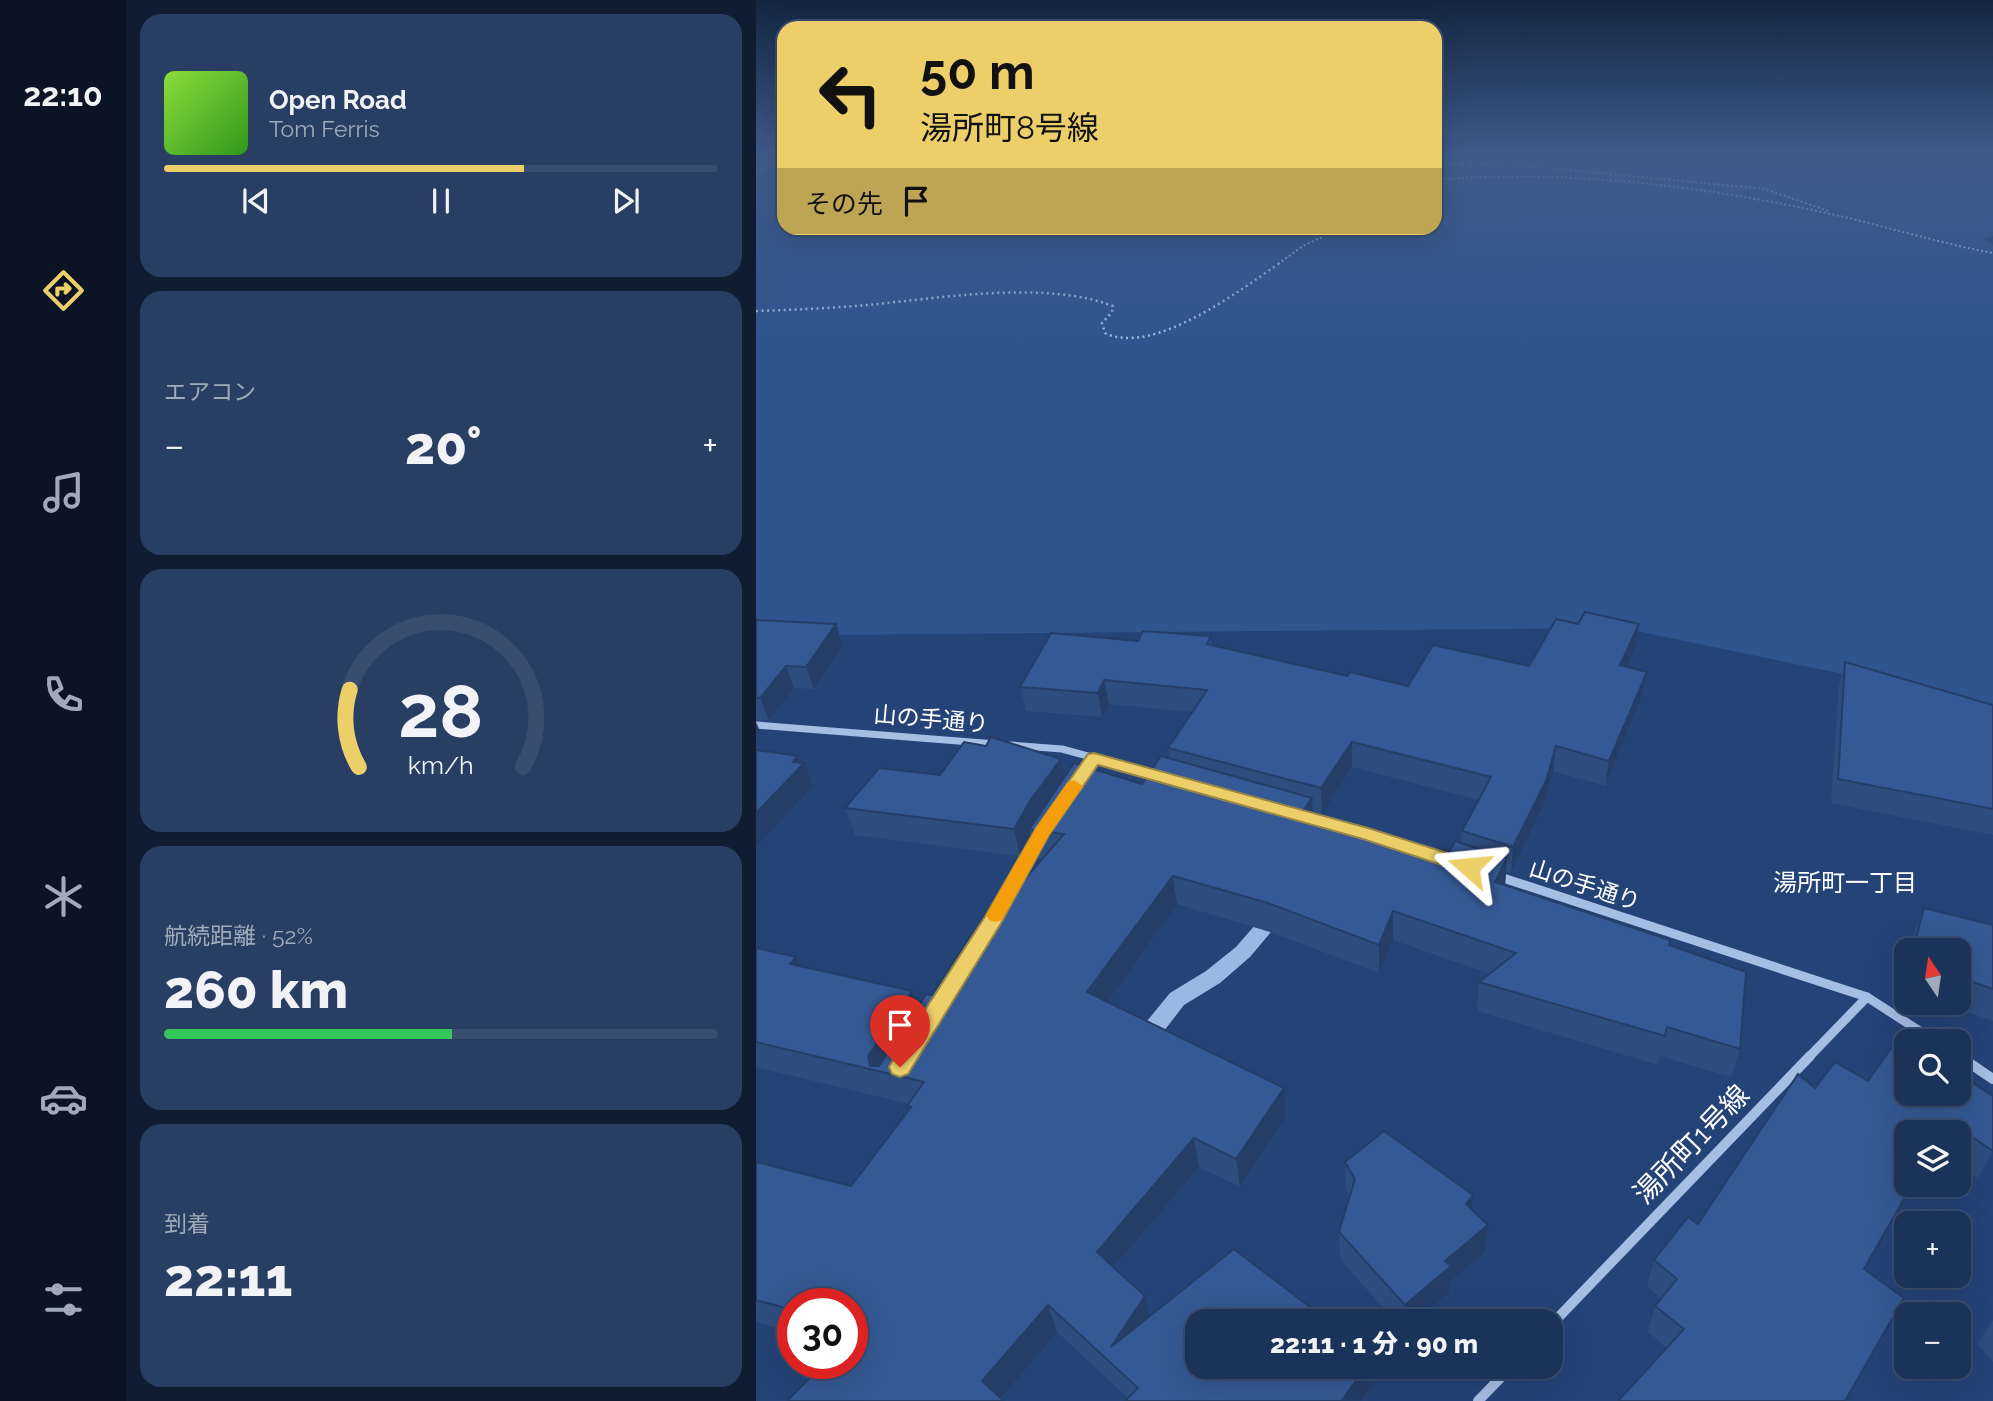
<!DOCTYPE html>
<html lang="ja">
<meta charset="utf-8">
<style>
body{margin:0;font-family:Raleway,"Noto Sans JP",sans-serif;background:#283e62;color:#f1f3f6;height:100vh;display:flex;flex-direction:column;font-size:26px;white-space:nowrap}
*{box-sizing:border-box;margin:0}
p{font-size:23px;color:#a0aaba}
.icon{flex:none;width:38px;height:38px;fill:none;stroke:currentColor;stroke-width:2;stroke-linecap:round;stroke-linejoin:round}
.map{position:relative;flex:1;overflow:hidden}
.panel{display:flex;flex-direction:column;gap:14px;padding:14px;background:#0f1c31;width:630px}
.panel>*{flex:none}
.guide{position:absolute;left:21px;top:21px;width:665px;height:214px;border-radius:21px;box-shadow:0 7px 28px #0002,0 0 0 2px #394d6f;background:#edcf6a;color:#111;overflow:hidden}
.needle{width:46px;rotate:347deg}
.controls{position:absolute;left:1138px;top:938px;display:grid;gap:14px}
.controls a{display:grid;place-items:center;width:77px;height:77px;border-radius:14px;background:#1b3259;box-shadow:0 7px 28px #0002,0 0 0 2px #394d6f;font-size:35px}
.speed{position:absolute;left:21px;top:1288px;display:flex;gap:14px;font-size:35px;font-weight:700;text-align:center}
.speed>*{display:grid;place-content:center;width:91px;height:91px;border-radius:50%;background:#1b3259;box-shadow:0 7px 28px #0002,0 0 0 2px #394d6f;line-height:1}
.speed .limit{border:10px solid #d22;background:#fff;color:#111}
.pin{position:absolute;display:grid;place-items:center;width:60px;height:60px;color:#fff;margin:-72px -30px;border-radius:50% 50% 50% 0;rotate:-45deg;box-shadow:0 0 7px #0007}
.pin .icon{rotate:45deg}
.me{position:absolute;width:77px;margin:-38px;rotate:288deg;stroke-linejoin:round;filter:drop-shadow(0 0 5px #0008)}
.turn{display:flex;align-items:center;gap:24px;height:147px;padding:0 28px;font-size:32px}
.turn .icon{width:91px;height:91px;stroke-width:2.5}
.turn b{display:block;font-size:49px;line-height:60px}
.then{display:flex;align-items:center;height:66px;padding:0 28px;background:#0003;gap:14px;font-size:26px}
.big{font-size:52px;font-weight:800;line-height:1.1}
.panel .widget{flex:1;display:flex;flex-direction:column;justify-content:center;gap:10px;min-width:0;padding:0 24px;border-radius:21px;background:#283e62}
.panel .dial{align-items:center;gap:0}
.dial svg{height:182px;overflow:visible;fill:none;stroke:#394d6f;stroke-width:7;stroke-linecap:round;text-anchor:middle}
.dial text{fill:#f1f3f6;stroke:none}
.song{display:flex;align-items:center;gap:21px}
.cover{width:84px;height:84px;border-radius:10px;background:linear-gradient(135deg,hsl(90 70% 55%),hsl(110 70% 35%))}
.played{height:7px;border-radius:4px;background:linear-gradient(90deg,#edcf6a 65%,#394d6f 65%)}
.keys{display:flex;justify-content:space-around;direction:ltr}
.heat{display:flex;justify-content:space-between;align-items:center;font-size:38px;direction:ltr}
.charge{height:10px;border-radius:5px;background:linear-gradient(90deg,#34c759 52%,#394d6f 0)}
.trip{position:absolute;left:429px;top:1309px;width:378px;height:70px;border-radius:21px;background:#1b3259;box-shadow:0 7px 28px #0002,0 0 0 2px #394d6f;font-weight:800;line-height:70px;text-align:center}
main{display:flex;flex:1;min-height:0}
.dock{display:flex;flex-direction:column;width:126px;justify-content:space-around;align-items:center;background:#0b1424;color:#a0aaba}
.dock .icon{width:49px;height:49px}
.dock .active{color:#edcf6a}
.dock b{font-size:32px;color:#f1f3f6}
.map>svg:first-child{display:block}
.green{fill:#2f548e}
.lines{fill:none;stroke-linecap:round;stroke-linejoin:round}
.stream{fill:#9ab8e4;fill-rule:evenodd}
.path-far1{stroke:#a5bee3;stroke-width:2;stroke-dasharray:2 2.5;stroke-linecap:butt}
.path{stroke:#a5bee3;stroke-width:2.5;stroke-dasharray:2 3.5;stroke-linecap:butt}
.minor-far2{stroke:#a5bee3;stroke-width:7}
.minor-far1{stroke:#a5bee3;stroke-width:9}
.minor{stroke:#a5bee3;stroke-width:10}
.wall{fill:#2e4d7f;fill-rule:evenodd}
.shaded-wall{fill:#253e68}
.building{fill:#355994;stroke:#253e68;stroke-width:2}
.route{fill:#edcf6a;stroke:#9a8745;stroke-width:2}
.slow{fill:#f59e0b}
.labels{text-anchor:middle;stroke-width:7;stroke-linejoin:round;paint-order:stroke}
.street-label{font-size:23px;fill:#fff;stroke:#244377}
.neighbourhood-label{font-size:24px;fill:#fff;stroke:#244377}
.near-street-label{font-size:28px;fill:#fff;stroke:#244377}
</style>
<main>
<nav class="dock">
<b>22:10</b>
<svg class="icon active" aria-label="directions" viewBox="0 0 24 24"><path d="M12 3l9 9-9 9-9-9zM9 14v-3h6M13 9l2 2-2 2"/></svg>
<svg class="icon" aria-label="music" viewBox="0 0 24 24"><path d="M9 18V5l10-2v13"/><circle cx="6" cy="18" r="3"/><circle cx="16" cy="16" r="3"/></svg>
<svg class="icon" aria-label="phone" viewBox="0 0 24 24"><path d="M5 4h4l2 5-3 2q2 4 5 5l2-3 5 2v4C11 20 4 13 5 4z"/></svg>
<svg class="icon" aria-label="climate" viewBox="0 0 24 24"><path d="M12 3v18M4 7l16 10M4 17L20 7"/></svg>
<svg class="icon" aria-label="car" viewBox="0 0 24 24"><path d="M5 17H2v-5l4-1 3-4h7l3 4 3 1v5h-3M9 17h6M6 11h13"/><circle cx="7" cy="17" r="2"/><circle cx="17" cy="17" r="2"/></svg>
<svg class="icon" aria-label="filters" viewBox="0 0 24 24"><path d="M4 7h16M4 17h16"/><circle cx="9" cy="7" r="2"/><circle cx="15" cy="17" r="2"/></svg>
</nav>
<section class="panel">
<div class="widget">
<div class="song"><i class="cover"></i><div><b>Open Road</b><p>Tom Ferris</p></div></div>
<div class="played"></div>
<div class="keys"><svg class="icon" aria-label="previous" viewBox="0 0 24 24"><path d="M18 5L8 12l10 7zM5 5v14"/></svg><svg class="icon" aria-label="pause" viewBox="0 0 24 24"><path d="M8 5v14M16 5v14"/></svg><svg class="icon" aria-label="next" viewBox="0 0 24 24"><path d="M6 5l10 7-10 7zM19 5v14"/></svg></div>
</div>
<div class="widget"><p>エアコン</p>
<div class="heat"><a>−</a><b class="big">20°</b><a>+</a></div>
</div>
<div class="widget dial"><svg viewBox="0 0 100 80">
<path d="M14 69A42 42 0 1 1 86 69"/>
<path d="M14 69A42 42 0 0 1 10 35" stroke="#edcf6a"/>
<text x="50" y="56" font-size="32" font-weight="700">28</text>
<text x="50" y="72" font-size="11">km/h</text>
</svg></div>
<div class="widget"><p>航続距離 · 52%</p><b class="big">260 km</b><div class="charge"></div></div>
<div class="widget"><p>到着</p><b class="big">22:11</b></div>
</section>
<div class="map">
<svg width="1237" height="1401" viewBox="0 0 1237 1401">
<rect width="100%" height="100%" fill="#244377"/>
<polygon class="green" points="0,156 28,156 28,228 679,228 679,156 1237,156 1237,236 1227,239 1237,245 1237,705 866,628 75,635 0,631"/>
<g class="lines">
<polygon class="stream" points="520,907 527,909 530,914 494,957 464,983 428,1005 394,1049 386,1052 378,1049 375,1043 378,1037 414,993 450,971 480,947 513,909"/>
<g class="path-far1">
<polyline points="679,163 772,166 1009,189 1072,211"/>
<polyline points="0,169 28,166"/>
<path d="M679,180C802,169 940,185 1061,211C1120,223 1177,242 1237,253"/>
<polyline points="522,264 547,246 585,228"/>
</g>
<path class="path" d="M0,311C38,310 75,308 112,305C184,298 290,280 357,306L356,312L346,323L349,333C397,357 486,289 525,262"/>
<g class="minor-far2">
<polyline points="0,725 240,744"/>
<polyline points="255,745 306,749 401,775"/>
</g>
<g class="minor-far1">
<polyline points="550,817 696,862"/>
<polyline points="741,876 1111,997 1179,1041"/>
<polyline points="238,917 280,842"/>
<polyline points="1202,1056 1205,1058"/>
<polyline points="1052,1058 1111,997"/>
</g>
<g class="minor">
<polyline points="1203,1056 1237,1079"/>
<polyline points="794,1326 1054,1056"/>
<polyline points="722,1401 755,1367"/>
</g>
</g>
<g class="wall">
<polygon points="0,620 80,624 87,646 58,689 38,688 13,720 0,721"/>
<path d="M455,636V645L591,676L652,686L879,648L871,667L891,672L886,696L849,786L797,771L787,806L755,873L750,872L749,885L913,945L984,1049L975,1077L904,1056L902,1065L721,1011L723,982L734,974L637,940L623,973L514,932L421,904L351,1002L528,1088L530,1116L484,1187L443,1167L358,1268L393,1316L618,1383L605,1401H369L372,1398L301,1332L96,1363V1304H37V1332L0,1322V1162L95,1186L153,1110L151,1106L153,1104L0,1067V948L44,966L156,991L162,1007L176,995L237,916L286,859L279,858L275,838L264,856L99,835L89,808L184,775L305,759L308,777L386,784L414,759L412,748L436,712L353,704L346,717L270,711L264,687L382,641ZM596,767L723,800L706,831L705,843L688,861L557,819V811L566,814Z"/>
<polygon points="1089,662 1237,705 1237,835 1075,803 1083,685"/>
<polygon points="1168,908 1237,925 1237,1021 1185,1003 1202,1003 1202,950 1153,950 1157,935"/>
<polygon points="1150,961 1150,990 1143,988"/>
<polygon points="1112,1081 1237,1096 1237,1151 1222,1178 1202,1164 1202,1132 1150,1132 1150,1185 1158,1185 1109,1270 911,1348 892,1332 899,1306 905,1299 891,1286 898,1260 942,1224 1059,1088"/>
<polygon points="589,1162 717,1195 715,1209 732,1225 729,1252 693,1283 693,1293 659,1321 639,1321 584,1259 583,1232 594,1196 590,1189"/>
<polygon points="1237,1320 1237,1362 1221,1344"/>
</g>
<g class="shaded-wall">
<polygon points="80,624 87,646 58,689 50,667"/>
<polygon points="883,624 879,648 861,689 864,665"/>
<polygon points="30,666 38,688 13,720 4,698"/>
<polygon points="891,672 886,696 849,786 853,761"/>
<polygon points="348,680 353,704 346,717 342,693"/>
<polygon points="0,722 4,731 0,736"/>
<polygon points="596,742 596,767 566,814 565,788"/>
<polygon points="800,746 797,771 787,806 755,873 757,847"/>
<polygon points="42,756 45,766 48,763 57,786 0,847 0,813"/>
<polygon points="305,759 310,786 273,830 275,838 264,856 258,829 274,801"/>
<polygon points="556,798 557,826 544,815"/>
<polygon points="751,858 749,886 739,882"/>
<polygon points="417,876 421,904 338,1021 331,992"/>
<polygon points="637,911 637,940 623,973 623,945"/>
<polygon points="40,957 53,986 34,964"/>
<polygon points="156,991 166,1019 131,1073 116,1069 112,1056"/>
<polygon points="528,1088 530,1116 484,1187 480,1159"/>
<polygon points="438,1138 443,1167 348,1279 341,1252"/>
<polygon points="1156,1185 1158,1185 1095,1295 1108,1269"/>
<polygon points="717,1195 714,1222 710,1204"/>
<polygon points="732,1225 729,1252 693,1283 693,1293 659,1321 648,1321 649,1305 689,1261"/>
<polygon points="389,1296 395,1323 355,1347"/>
<polygon points="292,1305 301,1332 242,1401 226,1381"/>
<polygon points="610,1367 618,1367 618,1383 605,1401 585,1401"/>
</g>
<g class="building">
<polygon points="829,612 883,624 864,665 891,672 853,761 800,746 790,781 757,847 706,831 735,777 596,742 565,788 412,748 451,690 348,680 342,693 264,687 295,633 382,641 387,631 455,636 451,644 591,676 594,672 652,686 677,645 773,666 800,619 822,624"/>
<polygon points="0,620 80,624 50,667 30,666 4,698 0,698"/>
<polygon points="1089,662 1237,705 1237,809 1082,779"/>
<polygon points="235,737 305,759 274,801 258,829 89,808 123,768 184,775 208,742 230,746"/>
<polygon points="0,750 42,756 37,762 48,763 0,813"/>
<polygon points="405,756 556,798 544,815 688,861 699,841 751,858 739,882 914,940 913,945 990,972 984,1049 911,1027 909,1036 723,982 760,953 637,911 623,945 512,903 417,876 331,992 528,1088 480,1159 438,1138 341,1252 389,1296 355,1347 478,1249 572,1321 441,1321 441,1367 610,1367 585,1401 369,1401 382,1388 292,1305 226,1381 248,1401 31,1401 69,1363 96,1363 96,1336 103,1329 96,1327 96,1304 37,1304 37,1310 0,1300 0,1162 95,1186 155,1107 151,1106 168,1082 0,1042 0,948 40,957 34,964 156,991 112,1056 114,1066 123,1066 170,994 176,995 229,914 237,916 308,834 273,830 318,763 386,784"/>
<polygon points="1168,908 1237,925 1237,989 1202,977 1202,950 1157,950"/>
<polygon points="1143,1037 1150,1042 1150,1094 1202,1094 1202,1074 1237,1096 1237,1151 1192,1121 1186,1132 1150,1132 1150,1185 1156,1185 1108,1269 1148,1298 1089,1401 862,1401 928,1329 899,1306 921,1279 898,1260 932,1217 942,1224 1042,1074 1059,1088 1079,1062 1112,1081"/>
<polygon points="628,1131 717,1195 710,1204 732,1225 689,1261 695,1266 649,1305 583,1232 599,1179 589,1162"/>
</g>
<linearGradient id="sky" x2="0" y2="1"><stop stop-color="#142541"/><stop offset="0.44" stop-color="#3f5b8a"/><stop offset="1" stop-color="#3f5b8a" stop-opacity="0"/></linearGradient>
<rect width="1237" height="352" fill="url(#sky)"/>
<polygon class="route" points="338,753 612,828 720,862 723,867 720,872 713,874 607,839 342,765 293,835 244,925 152,1074 144,1077 136,1074 133,1067 136,1061 230,915 280,828 332,754"/>
<polygon class="slow" points="318,780 327,786 293,835 246,920 239,922 233,920 230,915 280,828 312,782"/>
<g class="labels">
<g class="street-label">
<text transform="translate(175 719) rotate(5)" y="8">山の手通り</text>
<text transform="translate(829 885) rotate(18)" y="8">山の手通り</text>
</g>
<g class="neighbourhood-label">
<text x="1089" y="891">湯所町一丁目</text>
</g>
<g class="near-street-label">
<text transform="translate(935 1144) rotate(-46)" y="10">湯所町1号線</text>
</g>
</g>
</svg>
<div class="controls">
<a><svg class="needle" viewBox="-14 -14 28 28"><path d="M0-13l5 13h-10z" fill="#e53935"/><path d="M0 13l5-13h-10z" fill="#a0aaba"/></svg></a>
<a><svg class="icon" aria-label="search" viewBox="0 0 24 24"><circle cx="10" cy="10" r="6"/><path d="M15 15l6 6"/></svg></a>
<a><svg class="icon" aria-label="layers" viewBox="0 0 24 24"><path d="M12 4l9 5-9 5-9-5zM3 14l9 5 9-5"/></svg></a>
<a>+</a>
<a>−</a>
</div>
<div class="speed"><div class="limit">30</div></div>
<div class="pin" style="left:144px;top:1067px;background:#d93025"><svg class="icon" aria-label="arrive" viewBox="0 0 24 24"><path d="M6 21V4h12l-3 4 3 4H6"/></svg></div>
<svg class="me" style="left:713px;top:867px" viewBox="-20 -20 40 40"><path d="M0-17L14 15 0 8-14 15z" fill="#edcf6a" stroke="#fff" stroke-width="4"/></svg>
<div class="trip">22:11 · 1 分 · 90 m</div>
<div class="guide">
<div class="turn"><svg class="icon" aria-label="left" viewBox="0 0 24 24"><path d="M17 20v-9H6M10 6l-5 5 5 5"/></svg><div><b>50 m</b>湯所町8号線</div></div>
<div class="then">その先<svg class="icon" aria-label="arrive" viewBox="0 0 24 24"><path d="M6 21V4h12l-3 4 3 4H6"/></svg></div>
</div>
</div>
</main>
